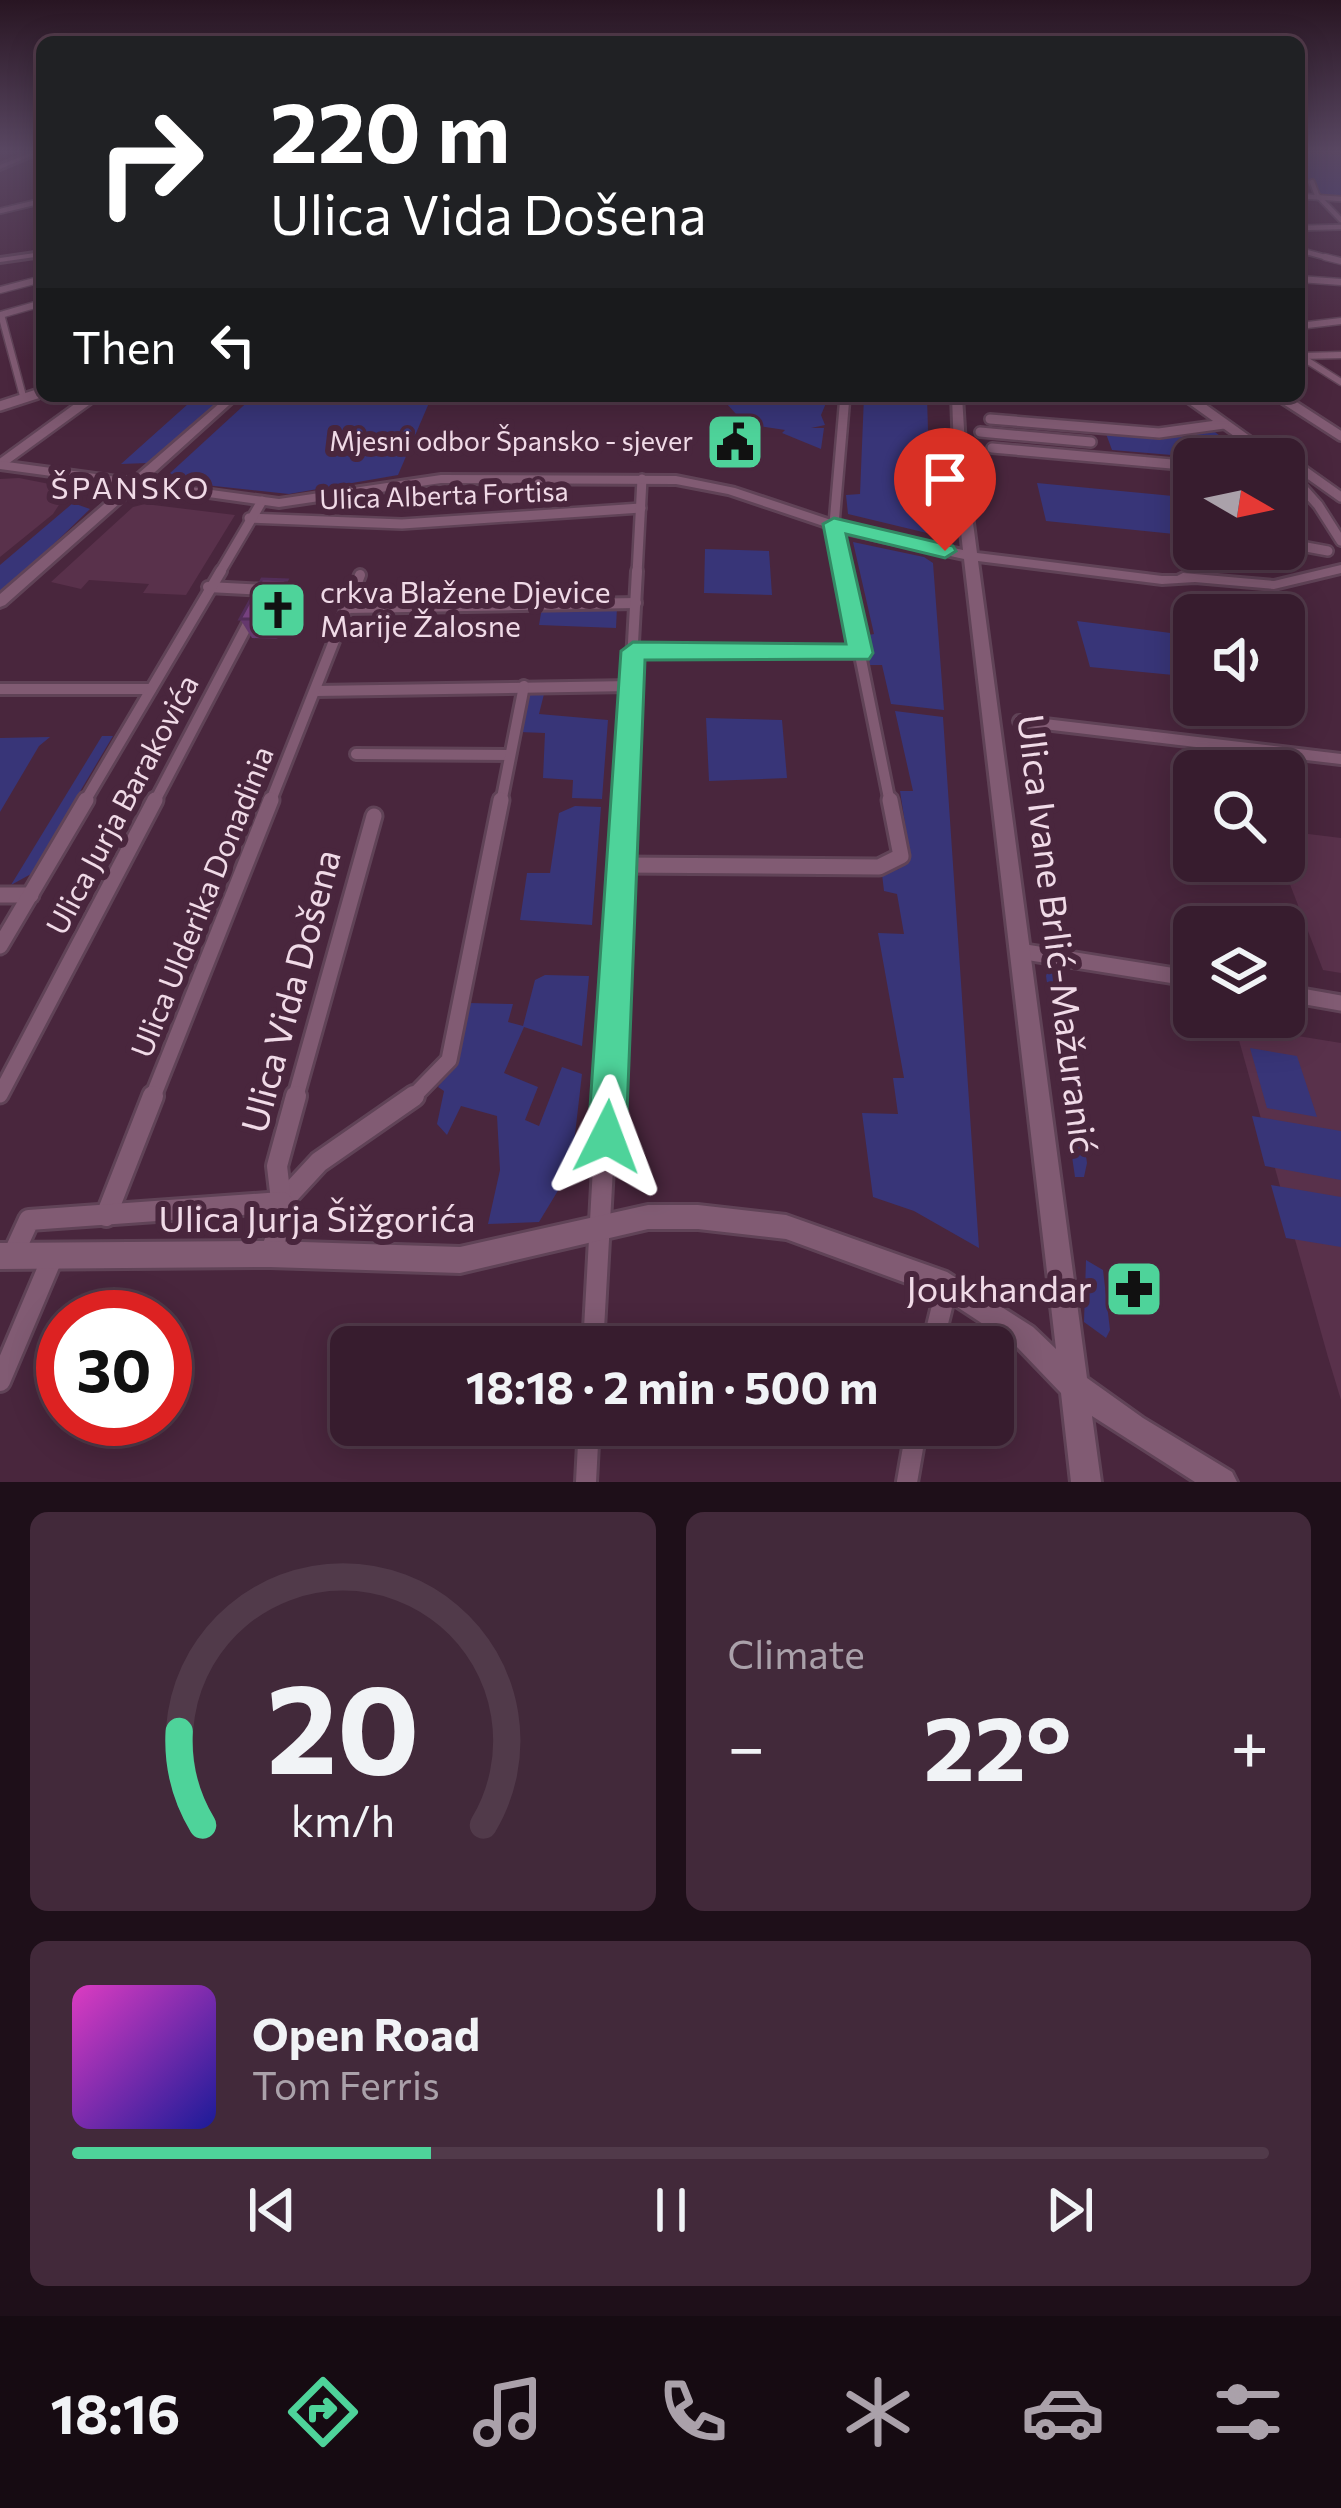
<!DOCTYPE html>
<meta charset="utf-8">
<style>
body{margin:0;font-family:Commissioner,sans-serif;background:#42293a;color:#f1f3f6;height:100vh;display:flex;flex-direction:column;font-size:45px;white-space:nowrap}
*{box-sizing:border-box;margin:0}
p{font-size:39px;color:#aaa1aa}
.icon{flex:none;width:66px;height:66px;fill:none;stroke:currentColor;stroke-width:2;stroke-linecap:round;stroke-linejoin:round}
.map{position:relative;height:1482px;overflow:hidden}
.sheet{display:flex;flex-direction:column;gap:30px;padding:30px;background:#1e0f19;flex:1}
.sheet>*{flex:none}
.top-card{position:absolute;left:36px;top:36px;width:1269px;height:366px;border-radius:18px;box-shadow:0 6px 30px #0003,0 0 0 3px #513a4a;background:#202124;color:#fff;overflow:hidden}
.needle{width:78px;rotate:99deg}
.tools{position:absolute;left:1173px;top:438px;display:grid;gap:24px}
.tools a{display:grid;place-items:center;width:132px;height:132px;border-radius:18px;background:#371c2e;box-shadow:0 6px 30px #0003,0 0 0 3px #513a4a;font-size:60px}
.speed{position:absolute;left:36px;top:1290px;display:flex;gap:24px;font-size:60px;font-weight:700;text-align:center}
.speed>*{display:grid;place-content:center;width:156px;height:156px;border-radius:50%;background:#371c2e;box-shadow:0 6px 30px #0003,0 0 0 3px #513a4a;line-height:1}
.speed .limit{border:18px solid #d22;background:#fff;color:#111}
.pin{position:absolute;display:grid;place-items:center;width:102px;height:102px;color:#fff;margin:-123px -51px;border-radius:50% 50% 50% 0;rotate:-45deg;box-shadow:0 0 12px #0007}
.pin .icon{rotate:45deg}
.me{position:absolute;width:132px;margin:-66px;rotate:3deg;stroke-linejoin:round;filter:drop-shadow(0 0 9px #0008)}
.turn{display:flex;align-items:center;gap:42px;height:252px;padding:0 36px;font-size:54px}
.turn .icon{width:156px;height:156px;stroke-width:2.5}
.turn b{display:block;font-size:84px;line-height:102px}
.then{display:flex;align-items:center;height:114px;padding:0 36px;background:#0003;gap:24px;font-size:45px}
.big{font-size:90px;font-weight:700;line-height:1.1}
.sheet .card{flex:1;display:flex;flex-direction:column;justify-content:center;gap:18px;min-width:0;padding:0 42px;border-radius:18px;background:#42293a}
.sheet .dial{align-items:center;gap:0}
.dial svg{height:312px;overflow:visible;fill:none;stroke:#513a4a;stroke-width:7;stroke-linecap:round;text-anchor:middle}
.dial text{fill:#f1f3f6;stroke:none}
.song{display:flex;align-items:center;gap:36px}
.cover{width:144px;height:144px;border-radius:18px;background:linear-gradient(135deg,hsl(310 70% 55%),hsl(240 70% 35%))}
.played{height:12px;border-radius:6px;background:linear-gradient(90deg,#4ed39a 30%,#513a4a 30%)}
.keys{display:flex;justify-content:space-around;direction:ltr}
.heat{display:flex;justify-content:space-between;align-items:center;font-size:66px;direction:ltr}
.sheet .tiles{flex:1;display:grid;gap:30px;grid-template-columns:1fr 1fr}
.card:last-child{grid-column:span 2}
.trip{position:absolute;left:330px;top:1326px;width:684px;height:120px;border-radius:18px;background:#371c2e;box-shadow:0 6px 30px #0003,0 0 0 3px #513a4a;font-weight:700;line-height:120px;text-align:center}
.tab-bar{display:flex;height:192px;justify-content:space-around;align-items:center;background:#160b12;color:#aaa1aa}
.tab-bar .icon{width:84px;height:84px}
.tab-bar .active{color:#4ed39a}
.tab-bar b{font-size:54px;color:#f1f3f6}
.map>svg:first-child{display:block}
.built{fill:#59314b}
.green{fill:#383578}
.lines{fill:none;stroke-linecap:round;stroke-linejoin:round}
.street-tunnel{stroke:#624156;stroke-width:9;stroke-dasharray:9 4.5;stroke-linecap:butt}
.street-far5-casing{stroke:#604357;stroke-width:8}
.street-far4-casing{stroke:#604357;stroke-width:9}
.street-far3-casing{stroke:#604357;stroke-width:14}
.street-far2-casing{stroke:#604357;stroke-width:16}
.street-far1-casing{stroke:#604357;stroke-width:21}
.street-casing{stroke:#604357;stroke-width:26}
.secondary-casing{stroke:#604357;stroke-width:6}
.street-far5{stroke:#815b73;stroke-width:4.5}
.street-far4{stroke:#815b73;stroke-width:6}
.street-far3{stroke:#815b73;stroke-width:9}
.street-far2{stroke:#815b73;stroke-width:10}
.street-far1{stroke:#815b73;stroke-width:15}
.street{stroke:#815b73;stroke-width:20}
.secondary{fill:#815b73;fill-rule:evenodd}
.wall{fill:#65386d}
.shaded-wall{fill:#532e59}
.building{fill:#76417f;stroke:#532e59;stroke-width:3}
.route{fill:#4ed39a;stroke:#338964;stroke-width:3}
.labels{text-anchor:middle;stroke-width:12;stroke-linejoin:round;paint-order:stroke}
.far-poi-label{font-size:27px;fill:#f0dae7;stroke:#49263d;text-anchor:end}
.far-street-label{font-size:27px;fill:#f0dae7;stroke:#49263d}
.far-quarter-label{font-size:30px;letter-spacing:3px;fill:#f0dae7;stroke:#49263d}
.poi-label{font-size:30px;fill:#f0dae7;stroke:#49263d;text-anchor:start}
.street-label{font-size:30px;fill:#f0dae7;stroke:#49263d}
.near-street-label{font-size:36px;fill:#f0dae7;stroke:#49263d}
.near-poi-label{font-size:36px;fill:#f0dae7;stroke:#49263d;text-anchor:end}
</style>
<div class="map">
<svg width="1341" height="1482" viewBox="0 0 1341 1482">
<rect width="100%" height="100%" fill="#49263d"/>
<g class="built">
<polygon points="19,478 70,488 53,514 0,557 0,479"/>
<polygon points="145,504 235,515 186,595 143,593 149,584 89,580 81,589 51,582 133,507"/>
<polygon points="1284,831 1341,838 1341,973 1323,970 1281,861"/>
<polygon points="1235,1026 1341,1043 1341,1400 1328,1357"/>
</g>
<g class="green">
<polygon points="1299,153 1341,155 1341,196 1319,195 1317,184 1299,175"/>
<polygon points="184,396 228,396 144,470 148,463 121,464 188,404 180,401"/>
<polygon points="254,396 432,396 398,475 289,494 168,481 169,474"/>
<polygon points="728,396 829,396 821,415 825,425 811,428 824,428 821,449 782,433 785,430 745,424 727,404"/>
<polygon points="864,396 927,396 931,534 848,514 846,495 860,494"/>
<polygon points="1211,429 1242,453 1207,458 1112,450 1105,431"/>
<polygon points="1037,483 1194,498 1194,536 1046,521"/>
<polygon points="73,503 90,509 0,596 0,565"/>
<polygon points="853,542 924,557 933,563 944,710 891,704 882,665 870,665 863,636 874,634"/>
<polygon points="705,549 769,551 772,595 704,593"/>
<polygon points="542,607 617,607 616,628 539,625"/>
<polygon points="1077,621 1194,636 1194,677 1090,667"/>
<polygon points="545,690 539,714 608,720 602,799 572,798 573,780 543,778 545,733 519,732 528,693"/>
<polygon points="895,711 943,717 979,1248 914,1211 873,1197 862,1113 898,1114 893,1078 904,1078 878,933 904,934 897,894 884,891 882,874 899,869 909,849 900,791 913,791"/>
<polygon points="706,718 782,720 787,778 709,781"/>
<polygon points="102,736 113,736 31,874 11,885"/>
<polygon points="50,737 39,746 0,812 0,738"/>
<polygon points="575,806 601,807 592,925 520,920 527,873 550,873 559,813"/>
<polygon points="1058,966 1087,1163 1084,1177 1075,1177 1046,976 1049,967"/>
<polygon points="545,975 589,976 582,1046 524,1027 504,1073 538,1087 525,1120 539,1126 562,1067 582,1074 571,1169 539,1222 488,1224 500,1170 497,1116 461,1106 447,1135 437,1124 444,1091 438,1087 460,1055 469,1003 513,1004 508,1022 523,1026 535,980"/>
<polygon points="1250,1048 1297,1056 1317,1117 1267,1108"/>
<polygon points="1252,1116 1341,1131 1341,1180 1265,1166"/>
<polygon points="1271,1185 1341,1197 1341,1247 1286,1238"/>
<polygon points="1086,1260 1103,1270 1110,1330 1106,1338 1084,1322"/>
</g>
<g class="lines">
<polyline class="street-tunnel" points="1284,541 1301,546"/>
<g class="street-far5-casing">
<g id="street-far5">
<polyline points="1312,182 1317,195 1341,220"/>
<polyline points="1299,196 1341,199"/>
<polyline points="0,211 42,201"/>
<polyline points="1299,228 1341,227"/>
<polyline points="1299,250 1336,260"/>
</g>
</g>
<g class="street-far4-casing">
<g id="street-far4">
<polyline points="1325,257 1341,261"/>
<polyline points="1299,279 1341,282"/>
<polyline points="0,290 42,279"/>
<polyline points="0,315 42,303"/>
<polyline points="2,318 23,396"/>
<polyline points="1299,326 1341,321"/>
<polyline points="1300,356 1341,382"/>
<polyline points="1302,356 1341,355"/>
<polyline points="28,397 42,392"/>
</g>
</g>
<g class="street-far3-casing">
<g id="street-far3">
<polyline points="1186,396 1274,459"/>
<polyline points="1279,396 1341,436"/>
<polyline points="0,406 37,394"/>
<polyline points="990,419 1159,433 1224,424"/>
<polyline points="980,432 1091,442"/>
<polyline points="992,448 1194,466"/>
<polyline points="1271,459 1286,458 1341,497"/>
<polyline points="0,464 88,400"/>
<polyline points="1284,467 1318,505 1341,541"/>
<polyline points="249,518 402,524 641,508"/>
<polyline points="1301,546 1328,551"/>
<polyline points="219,574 262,501"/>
<polyline points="637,574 642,479"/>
<polyline points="844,574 834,524 845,396"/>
</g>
</g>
<g class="street-far2-casing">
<g id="street-far2">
<polyline points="843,571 890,803"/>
<polyline points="208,587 266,590 264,595"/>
<polyline points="347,608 636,603"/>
<polyline points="633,651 860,653"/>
<polyline points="0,689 151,689"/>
<polyline points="316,691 632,686"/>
<polyline points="1019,721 1341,759"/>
<polyline points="356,754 509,755"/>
<polyline points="84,803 221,571"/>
<polyline points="154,803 251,618"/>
<polyline points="270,803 360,575"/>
<polyline points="501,803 524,686"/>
<polyline points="624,803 637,571"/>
</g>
</g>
<g class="street-far1-casing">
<g id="street-far1">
<polyline points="621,865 879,867 901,856 890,800"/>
<polyline points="0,895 31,895"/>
<polyline points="0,946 86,800"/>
<polyline points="1019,951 1194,979"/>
<polyline points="1284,993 1341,1003"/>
<polyline points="0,1095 155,800"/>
<polyline points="152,1099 271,800"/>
<polyline points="295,1099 374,816"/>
<polyline points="411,1099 449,1060 501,800"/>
<polyline points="607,1099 624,800"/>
</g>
</g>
<g class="street-casing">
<g id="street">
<polyline points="282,1202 319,1162 414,1096"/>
<polyline points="106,1216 153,1096"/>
<polyline points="270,1254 283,1217 277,1166 296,1096"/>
<polyline points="13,1255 29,1220 282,1202"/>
<polyline points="593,1347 607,1096"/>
<polyline points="932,1347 947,1286"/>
<polyline points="0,1381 53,1256"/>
<polyline points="586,1482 589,1425"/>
<polyline points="907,1482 917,1425"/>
</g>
</g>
<g class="secondary-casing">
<g id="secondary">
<polygon points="30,153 38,153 0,169 0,165"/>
<polygon points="42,252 42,256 0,262 0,258"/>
<polygon points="228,396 239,396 145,481 279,499 441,475 676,476 735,488 849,526 963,550 955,478 952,396 962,396 967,478 977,553 1162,576 1177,576 1183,573 1274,581 1341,565 1341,573 1274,589 1195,582 1162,584 978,561 1087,1378 1143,1418 1232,1472 1237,1482 1195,1482 1092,1416 1101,1482 1071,1482 1061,1393 1015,1345 939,1295 786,1239 698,1229 648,1229 460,1273 270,1267 0,1269 0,1243 270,1241 460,1247 648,1205 698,1205 786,1215 947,1272 1033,1327 1056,1349 964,559 841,532 728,494 676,484 441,483 279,507 138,487 5,605 0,607 0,594 125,486 0,469 0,461 132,479"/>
</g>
</g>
<use href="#street-far5" class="street-far5"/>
<use href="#street-far4" class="street-far4"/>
<use href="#street-far3" class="street-far3"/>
<use href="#street-far2" class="street-far2"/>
<use href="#street-far1" class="street-far1"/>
<use href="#street" class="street"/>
<use href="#secondary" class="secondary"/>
</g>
<polygon class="wall" points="296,599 277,639 252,638 240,619"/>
<polygon class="shaded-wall" points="287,580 296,599 277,639 266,619"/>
<polygon class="building" points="262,579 287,580 266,619 240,619"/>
<linearGradient id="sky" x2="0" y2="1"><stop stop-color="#281522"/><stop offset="0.42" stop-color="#594762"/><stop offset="1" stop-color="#594762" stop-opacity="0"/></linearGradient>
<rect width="1341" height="360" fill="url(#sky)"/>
<polygon class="route" points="834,518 953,546 956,551 945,558 846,534 873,653 869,659 645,660 626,1137 621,1151 607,1156 593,1151 588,1137 621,651 633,642 846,644 823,524"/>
<defs>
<g id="civic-square" transform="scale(3)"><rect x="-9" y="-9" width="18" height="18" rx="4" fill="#4ed39a" stroke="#49263d"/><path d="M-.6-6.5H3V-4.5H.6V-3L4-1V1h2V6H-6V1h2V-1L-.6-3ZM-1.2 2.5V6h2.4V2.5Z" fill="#111"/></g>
<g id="church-square" transform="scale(3)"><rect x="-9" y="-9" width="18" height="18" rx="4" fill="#4ed39a" stroke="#49263d"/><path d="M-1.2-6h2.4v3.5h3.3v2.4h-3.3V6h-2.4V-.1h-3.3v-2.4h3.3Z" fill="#111"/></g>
<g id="pharmacy-square" transform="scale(3)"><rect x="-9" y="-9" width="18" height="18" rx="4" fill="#4ed39a" stroke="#49263d"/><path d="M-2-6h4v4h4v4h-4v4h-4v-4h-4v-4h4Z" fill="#111"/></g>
</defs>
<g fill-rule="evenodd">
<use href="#civic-square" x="735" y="442"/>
<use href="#church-square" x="278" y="610"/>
<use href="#pharmacy-square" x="1134" y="1289"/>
</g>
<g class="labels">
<g class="far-poi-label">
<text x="693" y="451">Mjesni odbor Špansko - sjever</text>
</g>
<g class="far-street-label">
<text transform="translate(444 496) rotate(-2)" y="9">Ulica Alberta Fortisa</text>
</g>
<g class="far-quarter-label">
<text x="131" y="499">ŠPANSKO</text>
</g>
<g class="poi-label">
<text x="320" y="603">crkva Blažene Djevice<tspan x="320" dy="34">Marije Žalosne</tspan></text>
</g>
<g class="street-label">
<text transform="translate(123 805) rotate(-62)" y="10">Ulica Jurja Barakovića</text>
<text transform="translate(203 902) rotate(-68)" y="10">Ulica Ulderika Donadinia</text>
</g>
<g class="near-street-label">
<text transform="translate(1057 934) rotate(83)" y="13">Ulica Ivane Brlić-Mažuranić</text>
<text transform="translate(291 991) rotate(-75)" y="13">Ulica Vida Došena</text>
<text x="317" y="1232">Ulica Jurja Šižgorića</text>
</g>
<g class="near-poi-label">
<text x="1092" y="1302">Joukhandar</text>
</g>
</g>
</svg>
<div class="tools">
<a><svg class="needle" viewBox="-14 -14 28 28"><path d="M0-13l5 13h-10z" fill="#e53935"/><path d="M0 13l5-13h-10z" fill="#aaa1aa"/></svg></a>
<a><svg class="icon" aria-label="sound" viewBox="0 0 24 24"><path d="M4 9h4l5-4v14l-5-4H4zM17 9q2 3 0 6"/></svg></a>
<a><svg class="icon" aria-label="search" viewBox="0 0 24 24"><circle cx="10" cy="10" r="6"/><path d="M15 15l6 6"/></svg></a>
<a><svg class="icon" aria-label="layers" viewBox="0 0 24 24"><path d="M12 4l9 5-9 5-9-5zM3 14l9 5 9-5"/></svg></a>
</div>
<div class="speed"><div class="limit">30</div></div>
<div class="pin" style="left:945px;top:551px;background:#d93025"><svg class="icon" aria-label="arrive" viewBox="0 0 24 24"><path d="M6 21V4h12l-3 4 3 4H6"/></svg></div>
<svg class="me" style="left:607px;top:1137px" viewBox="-20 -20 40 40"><path d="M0-17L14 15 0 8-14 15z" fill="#4ed39a" stroke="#fff" stroke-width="4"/></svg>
<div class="trip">18:18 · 2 min · 500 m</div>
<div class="top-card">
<div class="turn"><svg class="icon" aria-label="right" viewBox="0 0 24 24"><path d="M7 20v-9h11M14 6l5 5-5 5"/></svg><div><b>220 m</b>Ulica Vida Došena</div></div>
<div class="then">Then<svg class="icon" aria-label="left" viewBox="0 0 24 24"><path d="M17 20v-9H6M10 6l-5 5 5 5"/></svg></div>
</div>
</div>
<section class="sheet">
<div class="tiles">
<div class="card dial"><svg viewBox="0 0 100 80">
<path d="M14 69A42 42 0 1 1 86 69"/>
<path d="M14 69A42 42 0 0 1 8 45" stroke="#4ed39a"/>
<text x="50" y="56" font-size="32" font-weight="700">20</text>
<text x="50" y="72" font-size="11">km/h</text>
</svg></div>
<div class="card"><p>Climate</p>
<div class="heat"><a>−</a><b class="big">22°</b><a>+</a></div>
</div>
<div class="card">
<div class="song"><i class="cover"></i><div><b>Open Road</b><p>Tom Ferris</p></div></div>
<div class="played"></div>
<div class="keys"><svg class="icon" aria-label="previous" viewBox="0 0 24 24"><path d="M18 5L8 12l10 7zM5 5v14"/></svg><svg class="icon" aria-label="pause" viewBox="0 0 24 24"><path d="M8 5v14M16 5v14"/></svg><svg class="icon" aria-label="next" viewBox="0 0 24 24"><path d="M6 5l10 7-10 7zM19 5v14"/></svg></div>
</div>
</div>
</section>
<nav class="tab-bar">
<b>18:16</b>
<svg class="icon active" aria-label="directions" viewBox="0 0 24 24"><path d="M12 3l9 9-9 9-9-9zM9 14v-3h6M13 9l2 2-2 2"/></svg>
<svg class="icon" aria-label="music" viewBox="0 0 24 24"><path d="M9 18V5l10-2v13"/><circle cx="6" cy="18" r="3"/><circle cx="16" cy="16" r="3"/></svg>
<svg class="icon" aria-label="phone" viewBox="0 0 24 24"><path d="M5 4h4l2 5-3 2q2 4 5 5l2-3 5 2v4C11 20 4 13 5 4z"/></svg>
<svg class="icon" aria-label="climate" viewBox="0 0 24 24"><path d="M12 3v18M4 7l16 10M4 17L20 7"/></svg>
<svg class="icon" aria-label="car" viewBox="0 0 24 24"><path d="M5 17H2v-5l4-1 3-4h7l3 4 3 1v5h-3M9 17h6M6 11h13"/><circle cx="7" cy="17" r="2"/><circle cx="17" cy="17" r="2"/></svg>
<svg class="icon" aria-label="filters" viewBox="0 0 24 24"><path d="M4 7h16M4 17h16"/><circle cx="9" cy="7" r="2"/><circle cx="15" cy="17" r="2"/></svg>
</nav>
